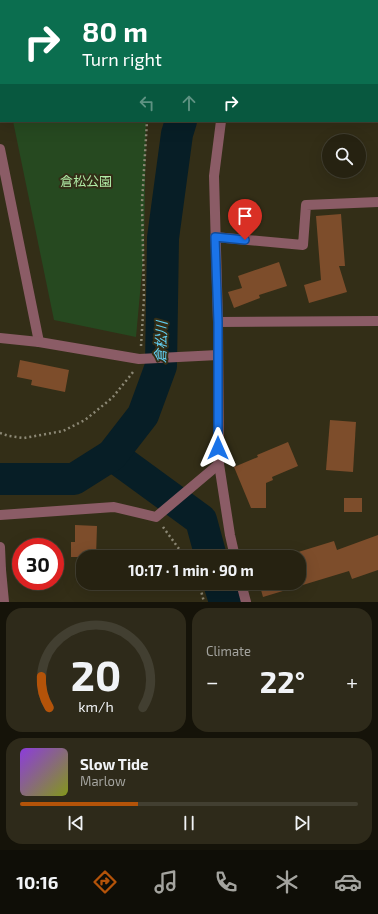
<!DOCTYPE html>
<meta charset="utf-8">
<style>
body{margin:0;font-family:"Exo 2","Noto Sans JP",sans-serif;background:#2e2a1a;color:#f1f3f6;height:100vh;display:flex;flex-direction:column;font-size:15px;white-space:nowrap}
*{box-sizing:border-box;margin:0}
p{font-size:13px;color:#a4a49f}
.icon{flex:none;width:22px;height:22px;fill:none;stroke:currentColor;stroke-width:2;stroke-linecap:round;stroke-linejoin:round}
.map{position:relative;height:602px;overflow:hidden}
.panel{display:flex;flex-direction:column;gap:6px;padding:6px;background:#151309;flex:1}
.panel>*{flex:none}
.banner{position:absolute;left:0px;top:0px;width:378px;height:122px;box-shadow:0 4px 16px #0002,0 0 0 1px #423f31;background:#0b6e4f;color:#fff;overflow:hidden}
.controls{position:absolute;left:322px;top:134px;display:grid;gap:8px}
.controls a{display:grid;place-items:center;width:44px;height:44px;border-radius:50%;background:#262211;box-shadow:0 4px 16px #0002,0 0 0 1px #423f31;font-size:20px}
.speed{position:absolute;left:12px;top:538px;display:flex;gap:8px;font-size:20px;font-weight:700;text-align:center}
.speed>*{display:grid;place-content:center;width:52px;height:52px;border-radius:50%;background:#262211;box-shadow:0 4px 16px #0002,0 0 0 1px #423f31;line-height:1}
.speed .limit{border:6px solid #d22;background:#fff;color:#111}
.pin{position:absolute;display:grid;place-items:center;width:34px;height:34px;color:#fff;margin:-41px -17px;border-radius:50% 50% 50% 0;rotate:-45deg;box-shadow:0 0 4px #0007}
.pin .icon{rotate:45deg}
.me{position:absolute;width:44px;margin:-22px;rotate:0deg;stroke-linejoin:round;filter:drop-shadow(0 0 3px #0008)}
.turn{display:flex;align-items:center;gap:14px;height:84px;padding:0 16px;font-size:18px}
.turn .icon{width:52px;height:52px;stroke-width:2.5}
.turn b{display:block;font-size:28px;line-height:34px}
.lanes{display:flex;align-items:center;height:38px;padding:0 16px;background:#0003;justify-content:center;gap:20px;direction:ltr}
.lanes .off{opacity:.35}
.big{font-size:30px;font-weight:700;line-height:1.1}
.panel .widget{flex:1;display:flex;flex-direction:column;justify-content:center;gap:6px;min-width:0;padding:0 14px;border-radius:16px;background:#2e2a1a}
.panel .dial{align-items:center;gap:0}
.dial svg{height:104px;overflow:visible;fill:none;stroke:#423f31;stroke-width:7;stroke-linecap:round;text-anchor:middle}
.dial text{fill:#f1f3f6;stroke:none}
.song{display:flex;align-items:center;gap:12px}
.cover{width:48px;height:48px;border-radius:6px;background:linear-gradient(135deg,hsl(270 70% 55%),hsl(70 70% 35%))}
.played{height:4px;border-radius:2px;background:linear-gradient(90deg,#b45309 35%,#423f31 35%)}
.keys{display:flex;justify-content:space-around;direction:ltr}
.heat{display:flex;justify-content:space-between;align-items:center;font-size:22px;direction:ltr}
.panel .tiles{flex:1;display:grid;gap:6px;grid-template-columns:1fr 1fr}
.widget:last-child{grid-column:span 2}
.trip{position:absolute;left:76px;top:550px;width:230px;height:40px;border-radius:16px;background:#262211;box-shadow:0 4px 16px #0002,0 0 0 1px #423f31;font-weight:700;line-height:40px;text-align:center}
.menu{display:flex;height:64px;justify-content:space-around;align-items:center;background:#0f0e07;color:#a4a49f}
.menu .icon{width:28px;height:28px}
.menu .on{color:#b45309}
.menu b{font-size:18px;color:#f1f3f6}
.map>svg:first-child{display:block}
.green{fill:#264920}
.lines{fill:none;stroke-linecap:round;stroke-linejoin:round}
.river{stroke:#071e26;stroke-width:32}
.building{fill:#7d4d2b}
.path{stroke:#8c8875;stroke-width:2.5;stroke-dasharray:2 3;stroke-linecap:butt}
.service{stroke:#8b5c66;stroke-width:10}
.minor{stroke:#8b5c66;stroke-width:10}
.route-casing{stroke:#114b97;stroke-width:10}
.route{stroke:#1a73e8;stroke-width:7}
.labels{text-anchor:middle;stroke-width:4;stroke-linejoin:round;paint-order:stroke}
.park-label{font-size:13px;fill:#b0eba6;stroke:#332e17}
.water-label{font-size:14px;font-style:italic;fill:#61cef1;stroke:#332e17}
</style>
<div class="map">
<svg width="378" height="602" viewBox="0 0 378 602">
<rect width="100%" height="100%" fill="#332e17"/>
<g class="green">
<polygon points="0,0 198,0 1,1 1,63"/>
<polygon points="13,121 146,121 144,249 136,337 54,320"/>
</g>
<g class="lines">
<g class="river">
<polyline points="239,1 239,0"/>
<polyline points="112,455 201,520 211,557"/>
<polyline points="0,479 74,479 112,455 143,415 161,366 163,238 177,134 181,121"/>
<polyline points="219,583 225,602"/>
</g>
</g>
<g class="building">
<polygon points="341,214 345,266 339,266 347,292 309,303 304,285 321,280 316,216"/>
<polygon points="279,262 287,286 259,295 260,298 234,308 228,292 242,288 238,276"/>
<polygon points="20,360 69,370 65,392 31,385 32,380 17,377"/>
<polygon points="330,420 356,422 353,472 326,470"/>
<polygon points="288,442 298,466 272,477 273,480 266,483 266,508 251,508 234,467 258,457 257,455"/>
<rect x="344" y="498" width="18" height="14"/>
<polygon points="75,525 97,526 96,557 71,557 71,542 75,542"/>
<polygon points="378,535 378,570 352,579 349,571 263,597 259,583 299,583 299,557 282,557 334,541 337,550"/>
</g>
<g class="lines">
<g class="path">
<polyline points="196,1 196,0"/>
<polyline points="141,346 144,298 142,203 147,121"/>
<polyline points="0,433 9,436 24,438 63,431 85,420 112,398 130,376 133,372"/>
<polyline points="163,527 185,557"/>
<polyline points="199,583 204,602"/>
</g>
<g class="service">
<polyline points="219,464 230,535 235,557"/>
<polyline points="241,583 246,602"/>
</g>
<g class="minor">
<polyline points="281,1 282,0"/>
<polyline points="378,78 378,80"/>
<polyline points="0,149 39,342"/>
<polyline points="215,237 303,245 306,205 378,202"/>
<polyline points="218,322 378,321"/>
<polyline points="0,338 39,342 139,359 218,355"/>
<polyline points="0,515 114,507 156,517 219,464 218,322 214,176 221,121"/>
<polyline points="0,547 1,570"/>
<polyline points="0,570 1,570 4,602"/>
</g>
</g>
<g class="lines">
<g class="route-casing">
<polyline id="route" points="218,448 218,322 215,237 245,240"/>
</g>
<use href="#route" class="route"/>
</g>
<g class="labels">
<g class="park-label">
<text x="86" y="186">倉松公園</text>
</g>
<g class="water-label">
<text transform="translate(161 342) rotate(-88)" y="5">倉松川</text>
</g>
</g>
</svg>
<div class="controls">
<a><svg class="icon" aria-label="search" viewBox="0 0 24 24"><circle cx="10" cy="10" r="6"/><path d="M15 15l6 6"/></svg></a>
</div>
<div class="speed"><div class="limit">30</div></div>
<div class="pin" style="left:245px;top:240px;background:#d93025"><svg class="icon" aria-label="arrive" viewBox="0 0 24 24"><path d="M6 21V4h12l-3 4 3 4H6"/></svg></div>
<svg class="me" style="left:218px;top:448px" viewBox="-20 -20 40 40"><path d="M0-17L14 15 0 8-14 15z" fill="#1a73e8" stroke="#fff" stroke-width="4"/></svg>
<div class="trip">10:17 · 1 min · 90 m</div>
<div class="banner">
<div class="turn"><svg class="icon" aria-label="right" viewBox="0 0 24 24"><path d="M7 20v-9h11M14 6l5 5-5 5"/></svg><div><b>80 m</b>Turn right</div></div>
<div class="lanes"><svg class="icon off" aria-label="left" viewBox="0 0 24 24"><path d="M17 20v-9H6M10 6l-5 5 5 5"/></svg><svg class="icon off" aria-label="ahead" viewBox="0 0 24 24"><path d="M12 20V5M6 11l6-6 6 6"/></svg><svg class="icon" aria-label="right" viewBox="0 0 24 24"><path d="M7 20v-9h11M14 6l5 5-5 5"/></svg></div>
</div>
</div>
<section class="panel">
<div class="tiles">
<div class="widget dial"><svg viewBox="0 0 100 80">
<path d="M14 69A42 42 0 1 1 86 69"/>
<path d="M14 69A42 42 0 0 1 8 45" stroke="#b45309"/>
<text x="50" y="56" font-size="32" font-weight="700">20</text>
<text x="50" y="72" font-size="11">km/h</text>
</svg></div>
<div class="widget"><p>Climate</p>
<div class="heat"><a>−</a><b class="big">22°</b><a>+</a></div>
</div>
<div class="widget">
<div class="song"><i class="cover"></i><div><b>Slow Tide</b><p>Marlow</p></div></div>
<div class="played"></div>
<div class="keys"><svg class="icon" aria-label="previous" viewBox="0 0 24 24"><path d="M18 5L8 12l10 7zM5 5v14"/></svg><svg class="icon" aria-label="pause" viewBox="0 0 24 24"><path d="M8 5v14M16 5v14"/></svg><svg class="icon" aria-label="next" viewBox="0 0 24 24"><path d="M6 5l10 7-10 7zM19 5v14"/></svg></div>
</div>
</div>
</section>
<nav class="menu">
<b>10:16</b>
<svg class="icon on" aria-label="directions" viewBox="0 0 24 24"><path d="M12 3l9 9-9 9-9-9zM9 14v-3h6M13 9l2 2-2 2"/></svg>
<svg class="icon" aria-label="music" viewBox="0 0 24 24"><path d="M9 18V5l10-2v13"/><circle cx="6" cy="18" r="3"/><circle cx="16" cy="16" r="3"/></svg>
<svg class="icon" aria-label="phone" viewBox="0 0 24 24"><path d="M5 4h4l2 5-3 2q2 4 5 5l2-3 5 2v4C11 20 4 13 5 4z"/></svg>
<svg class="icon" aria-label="climate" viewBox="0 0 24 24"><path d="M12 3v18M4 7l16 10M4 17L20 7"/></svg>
<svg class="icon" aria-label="car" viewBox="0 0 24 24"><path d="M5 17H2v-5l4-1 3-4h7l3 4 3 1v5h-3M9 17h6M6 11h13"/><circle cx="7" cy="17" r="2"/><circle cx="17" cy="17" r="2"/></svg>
</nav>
